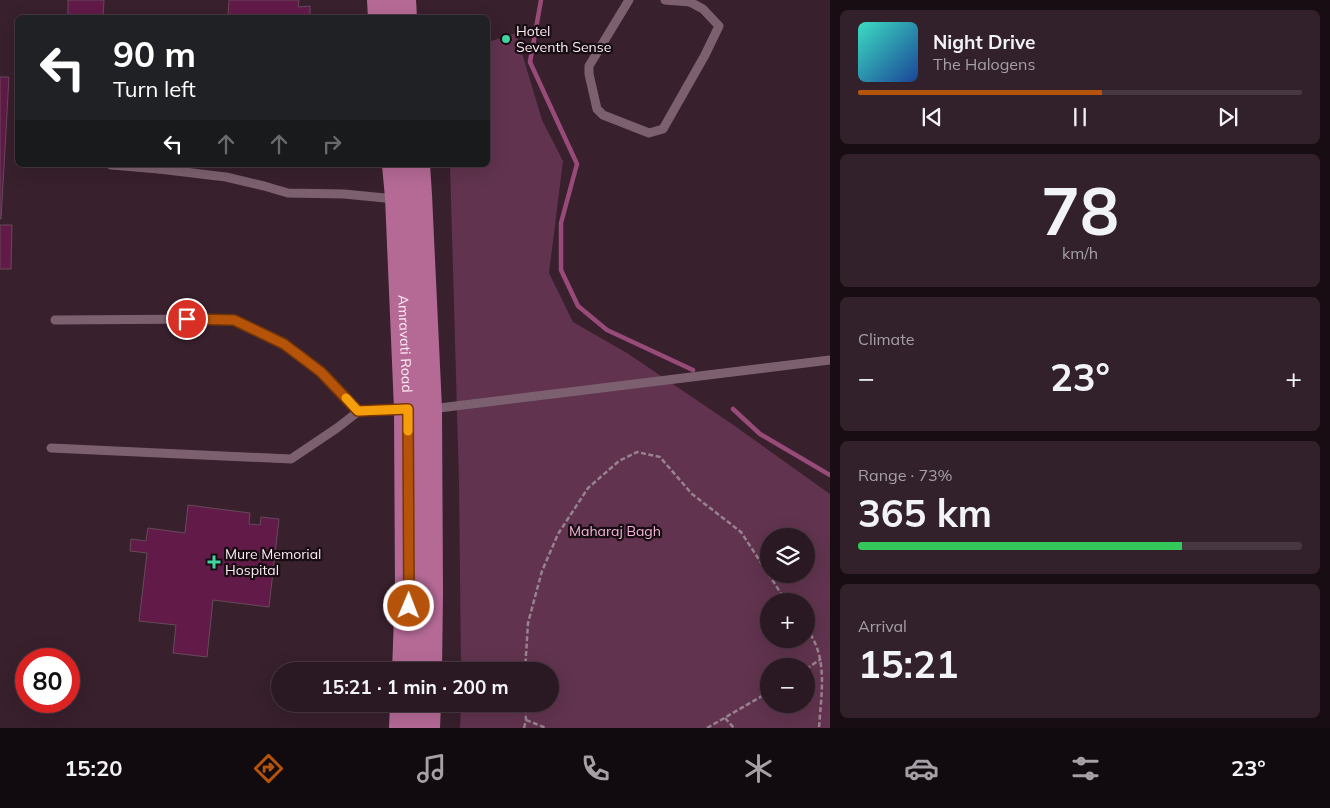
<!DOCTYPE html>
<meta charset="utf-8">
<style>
body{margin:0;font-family:Mulish,sans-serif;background:#32212a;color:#f1f3f6;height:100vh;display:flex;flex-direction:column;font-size:19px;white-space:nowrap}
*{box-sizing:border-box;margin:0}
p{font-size:16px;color:#a5a0a5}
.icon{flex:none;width:28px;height:28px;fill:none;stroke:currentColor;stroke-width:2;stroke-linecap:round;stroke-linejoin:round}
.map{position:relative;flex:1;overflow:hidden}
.panel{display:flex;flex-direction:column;gap:10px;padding:10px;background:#170d13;width:500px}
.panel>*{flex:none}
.top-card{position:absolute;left:15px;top:15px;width:475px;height:152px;border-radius:8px;box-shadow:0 5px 20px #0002,0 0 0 1px #463740;background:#202124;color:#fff;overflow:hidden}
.buttons{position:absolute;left:760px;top:528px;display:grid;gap:10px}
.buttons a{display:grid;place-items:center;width:55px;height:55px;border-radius:50%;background:#2a1822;box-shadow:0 5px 20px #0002,0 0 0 1px #463740;font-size:25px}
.speed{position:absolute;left:15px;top:648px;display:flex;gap:10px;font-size:25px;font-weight:700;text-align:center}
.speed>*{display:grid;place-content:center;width:65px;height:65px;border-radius:50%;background:#2a1822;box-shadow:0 5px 20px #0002,0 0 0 1px #463740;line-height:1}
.speed .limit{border:8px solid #d22;background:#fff;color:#111}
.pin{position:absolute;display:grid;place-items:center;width:42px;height:42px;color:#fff;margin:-21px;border:2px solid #fff;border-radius:50%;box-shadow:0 1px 5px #0007}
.me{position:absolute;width:55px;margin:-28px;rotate:1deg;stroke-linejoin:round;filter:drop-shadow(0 0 4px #0008)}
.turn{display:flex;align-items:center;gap:18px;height:105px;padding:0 15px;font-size:22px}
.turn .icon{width:65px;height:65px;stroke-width:2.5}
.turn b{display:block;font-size:35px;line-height:42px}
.lanes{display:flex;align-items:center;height:48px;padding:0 15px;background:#0003;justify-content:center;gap:25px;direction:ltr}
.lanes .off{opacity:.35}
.big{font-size:38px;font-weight:700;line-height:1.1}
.panel .tile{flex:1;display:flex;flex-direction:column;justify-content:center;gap:8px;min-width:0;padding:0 18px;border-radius:8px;background:#32212a}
.panel .dial{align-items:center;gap:0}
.dial b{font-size:65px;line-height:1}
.song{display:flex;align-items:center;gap:15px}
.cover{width:60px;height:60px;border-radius:8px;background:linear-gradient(135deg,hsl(170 70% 55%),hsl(220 70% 35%))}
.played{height:5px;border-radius:2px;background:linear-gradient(90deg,#b45309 55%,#463740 55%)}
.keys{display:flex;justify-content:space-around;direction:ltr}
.heat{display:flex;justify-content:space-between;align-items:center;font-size:28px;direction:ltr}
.charge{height:8px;border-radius:4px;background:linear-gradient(90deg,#34c759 73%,#463740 0)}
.trip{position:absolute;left:271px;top:662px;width:288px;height:50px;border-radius:25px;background:#2a1822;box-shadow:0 5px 20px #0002,0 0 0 1px #463740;font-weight:700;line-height:50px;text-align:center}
.dock{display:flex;height:80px;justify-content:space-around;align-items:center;background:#110a0e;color:#a5a0a5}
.dock .icon{width:35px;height:35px}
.dock .on{color:#b45309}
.dock b{font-size:22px;color:#f1f3f6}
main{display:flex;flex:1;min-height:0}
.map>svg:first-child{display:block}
.green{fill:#61334e;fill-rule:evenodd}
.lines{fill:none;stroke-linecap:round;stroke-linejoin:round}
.stream{stroke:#984b79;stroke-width:4.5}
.building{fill:#621a48;stroke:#664a59}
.path{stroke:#97838e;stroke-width:2.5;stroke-dasharray:5 2.5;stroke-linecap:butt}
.service{stroke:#7d606f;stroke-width:9}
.trunk{stroke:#b56a96;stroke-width:28}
.route-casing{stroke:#753606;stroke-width:12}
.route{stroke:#b45309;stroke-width:9}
.slow{stroke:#f59e0b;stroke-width:9}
.poi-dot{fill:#42d4a1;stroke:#180d13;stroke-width:2}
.labels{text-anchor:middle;stroke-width:4.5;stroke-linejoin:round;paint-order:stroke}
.poi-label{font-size:14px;fill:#fdecf5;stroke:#180d13;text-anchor:start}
.street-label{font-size:14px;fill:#fdecf5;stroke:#180d13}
.park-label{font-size:14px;fill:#f5b4d8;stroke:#180d13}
</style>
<main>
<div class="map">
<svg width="830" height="728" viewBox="0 0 830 728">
<rect width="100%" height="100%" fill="#38202d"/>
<path class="green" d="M516,33L542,120L563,161L549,273L573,322L627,353L732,424L830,494V728H460L461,704H550V671H461L459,482L450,165H488V42ZM769,536H806V574H769ZM769,601H806V639H769ZM769,666H806V704H769Z"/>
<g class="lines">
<g class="stream">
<polyline points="541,0 530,62 577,164 561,223 561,270 578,306 607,330 693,370"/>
<polyline points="733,409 760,434 830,475"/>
</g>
</g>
<g class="building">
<polygon points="68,0 104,0 103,18 68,18"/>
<polygon points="229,0 299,0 298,7 310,6 310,18 228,18"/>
<polygon points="0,77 9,77 1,219 0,219"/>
<polygon points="0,225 12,225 11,269 0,269"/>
<polygon points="188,505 250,513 249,524 260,525 261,517 279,519 269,607 213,600 207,657 173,653 176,625 139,621 147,553 130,551 131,539 146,541 148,528 185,533"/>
</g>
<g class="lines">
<g class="path">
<path d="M806,628C829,657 821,694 819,728"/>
<polyline points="806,669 821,659"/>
<polyline points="525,671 528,623 542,571 558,534 588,488 619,461 637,452 660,457 692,494 741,532 786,601"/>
<polyline points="725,718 734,728"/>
<polyline points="526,720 546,728"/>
<polyline points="524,728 526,720 525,704"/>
<polyline points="707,728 769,692"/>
</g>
<g class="service">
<polyline points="629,0 589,66 589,74 597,109 603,115 649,133 663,129 705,55 719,26 703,9 690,2 690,0"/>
<polyline points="665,0 690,2"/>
<polyline points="111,165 159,169"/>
<polyline points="156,165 159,169 226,177 264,186 288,193 344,194 385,198 396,197"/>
<polyline points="55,320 206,319 234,320 284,344 321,372 359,411"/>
<polyline points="431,409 830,360"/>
<polyline points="51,448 291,459 337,428 359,411 405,409"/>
</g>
<g class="trunk">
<polyline points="381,0 382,18"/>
<polyline points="402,0 403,18"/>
<path id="s1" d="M396,165L399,197L408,409L409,590L406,671"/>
<polyline points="416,165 418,195 428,409 429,592 428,671"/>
<polyline points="403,728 404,704"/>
<polyline points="426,728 427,704"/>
</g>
</g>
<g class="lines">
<g class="route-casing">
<polyline id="route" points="187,319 234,320 284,344 321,372 358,411 408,409 409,606"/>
</g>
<use href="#route" class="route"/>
<polyline class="slow" points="346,398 358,411 408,409 408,431"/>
</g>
<g class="poi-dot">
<circle cx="506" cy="39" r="5"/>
<path d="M211.5 554.5h5v5h5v5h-5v5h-5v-5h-5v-5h5z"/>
</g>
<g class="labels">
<g class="poi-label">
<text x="516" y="36">Hotel<tspan x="516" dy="16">Seventh Sense</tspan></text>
<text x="225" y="559">Mure Memorial<tspan x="225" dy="16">Hospital</tspan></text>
</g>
<g class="street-label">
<text dy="5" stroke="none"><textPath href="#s1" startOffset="179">Amravati Road</textPath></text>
</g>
<g class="park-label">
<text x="615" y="536">Maharaj Bagh</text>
</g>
</g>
</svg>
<div class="buttons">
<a><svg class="icon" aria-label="layers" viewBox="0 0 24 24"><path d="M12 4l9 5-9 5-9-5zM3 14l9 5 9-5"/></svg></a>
<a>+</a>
<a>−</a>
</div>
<div class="speed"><div class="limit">80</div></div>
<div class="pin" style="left:187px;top:319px;background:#d93025"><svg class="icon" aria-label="arrive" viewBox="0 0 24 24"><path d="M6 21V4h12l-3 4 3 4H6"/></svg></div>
<svg class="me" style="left:409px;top:606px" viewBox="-20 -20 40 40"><circle r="17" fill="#b45309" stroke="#fff" stroke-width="3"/><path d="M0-11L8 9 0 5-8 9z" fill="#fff"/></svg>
<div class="trip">15:21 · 1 min · 200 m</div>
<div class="top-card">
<div class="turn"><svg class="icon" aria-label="left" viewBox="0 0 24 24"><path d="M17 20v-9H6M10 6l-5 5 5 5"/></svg><div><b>90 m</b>Turn left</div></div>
<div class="lanes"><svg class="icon" aria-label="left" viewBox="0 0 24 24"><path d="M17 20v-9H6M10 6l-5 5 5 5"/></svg><svg class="icon off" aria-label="ahead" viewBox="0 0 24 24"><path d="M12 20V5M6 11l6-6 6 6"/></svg><svg class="icon off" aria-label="ahead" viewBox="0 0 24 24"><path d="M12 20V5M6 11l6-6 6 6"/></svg><svg class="icon off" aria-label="right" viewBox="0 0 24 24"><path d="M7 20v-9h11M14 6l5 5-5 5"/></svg></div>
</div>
</div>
<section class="panel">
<div class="tile">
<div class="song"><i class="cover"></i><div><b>Night Drive</b><p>The Halogens</p></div></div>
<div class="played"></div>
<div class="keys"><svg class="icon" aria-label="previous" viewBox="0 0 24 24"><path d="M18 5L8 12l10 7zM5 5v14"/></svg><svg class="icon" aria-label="pause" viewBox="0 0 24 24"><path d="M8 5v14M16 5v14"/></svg><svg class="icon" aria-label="next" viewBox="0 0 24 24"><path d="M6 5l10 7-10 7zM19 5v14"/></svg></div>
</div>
<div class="tile dial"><b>78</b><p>km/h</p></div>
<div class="tile"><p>Climate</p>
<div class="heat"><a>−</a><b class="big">23°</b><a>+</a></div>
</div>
<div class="tile"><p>Range · 73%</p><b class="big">365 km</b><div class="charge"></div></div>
<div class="tile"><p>Arrival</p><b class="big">15:21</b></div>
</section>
</main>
<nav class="dock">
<b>15:20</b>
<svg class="icon on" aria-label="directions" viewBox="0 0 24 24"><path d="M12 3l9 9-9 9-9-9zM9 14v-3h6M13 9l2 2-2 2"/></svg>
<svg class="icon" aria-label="music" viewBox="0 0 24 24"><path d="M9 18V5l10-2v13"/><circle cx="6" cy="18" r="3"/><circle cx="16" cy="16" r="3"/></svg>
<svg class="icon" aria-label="phone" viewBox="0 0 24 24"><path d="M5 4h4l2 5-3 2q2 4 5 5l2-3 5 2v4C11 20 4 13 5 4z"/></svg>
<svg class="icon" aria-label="climate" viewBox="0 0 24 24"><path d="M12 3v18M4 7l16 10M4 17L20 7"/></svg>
<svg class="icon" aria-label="car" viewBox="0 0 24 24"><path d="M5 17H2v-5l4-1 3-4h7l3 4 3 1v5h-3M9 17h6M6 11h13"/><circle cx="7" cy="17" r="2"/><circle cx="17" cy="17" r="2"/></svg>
<svg class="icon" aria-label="filters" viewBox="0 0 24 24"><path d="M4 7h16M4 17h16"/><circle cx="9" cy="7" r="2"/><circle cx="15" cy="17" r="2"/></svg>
<b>23°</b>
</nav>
